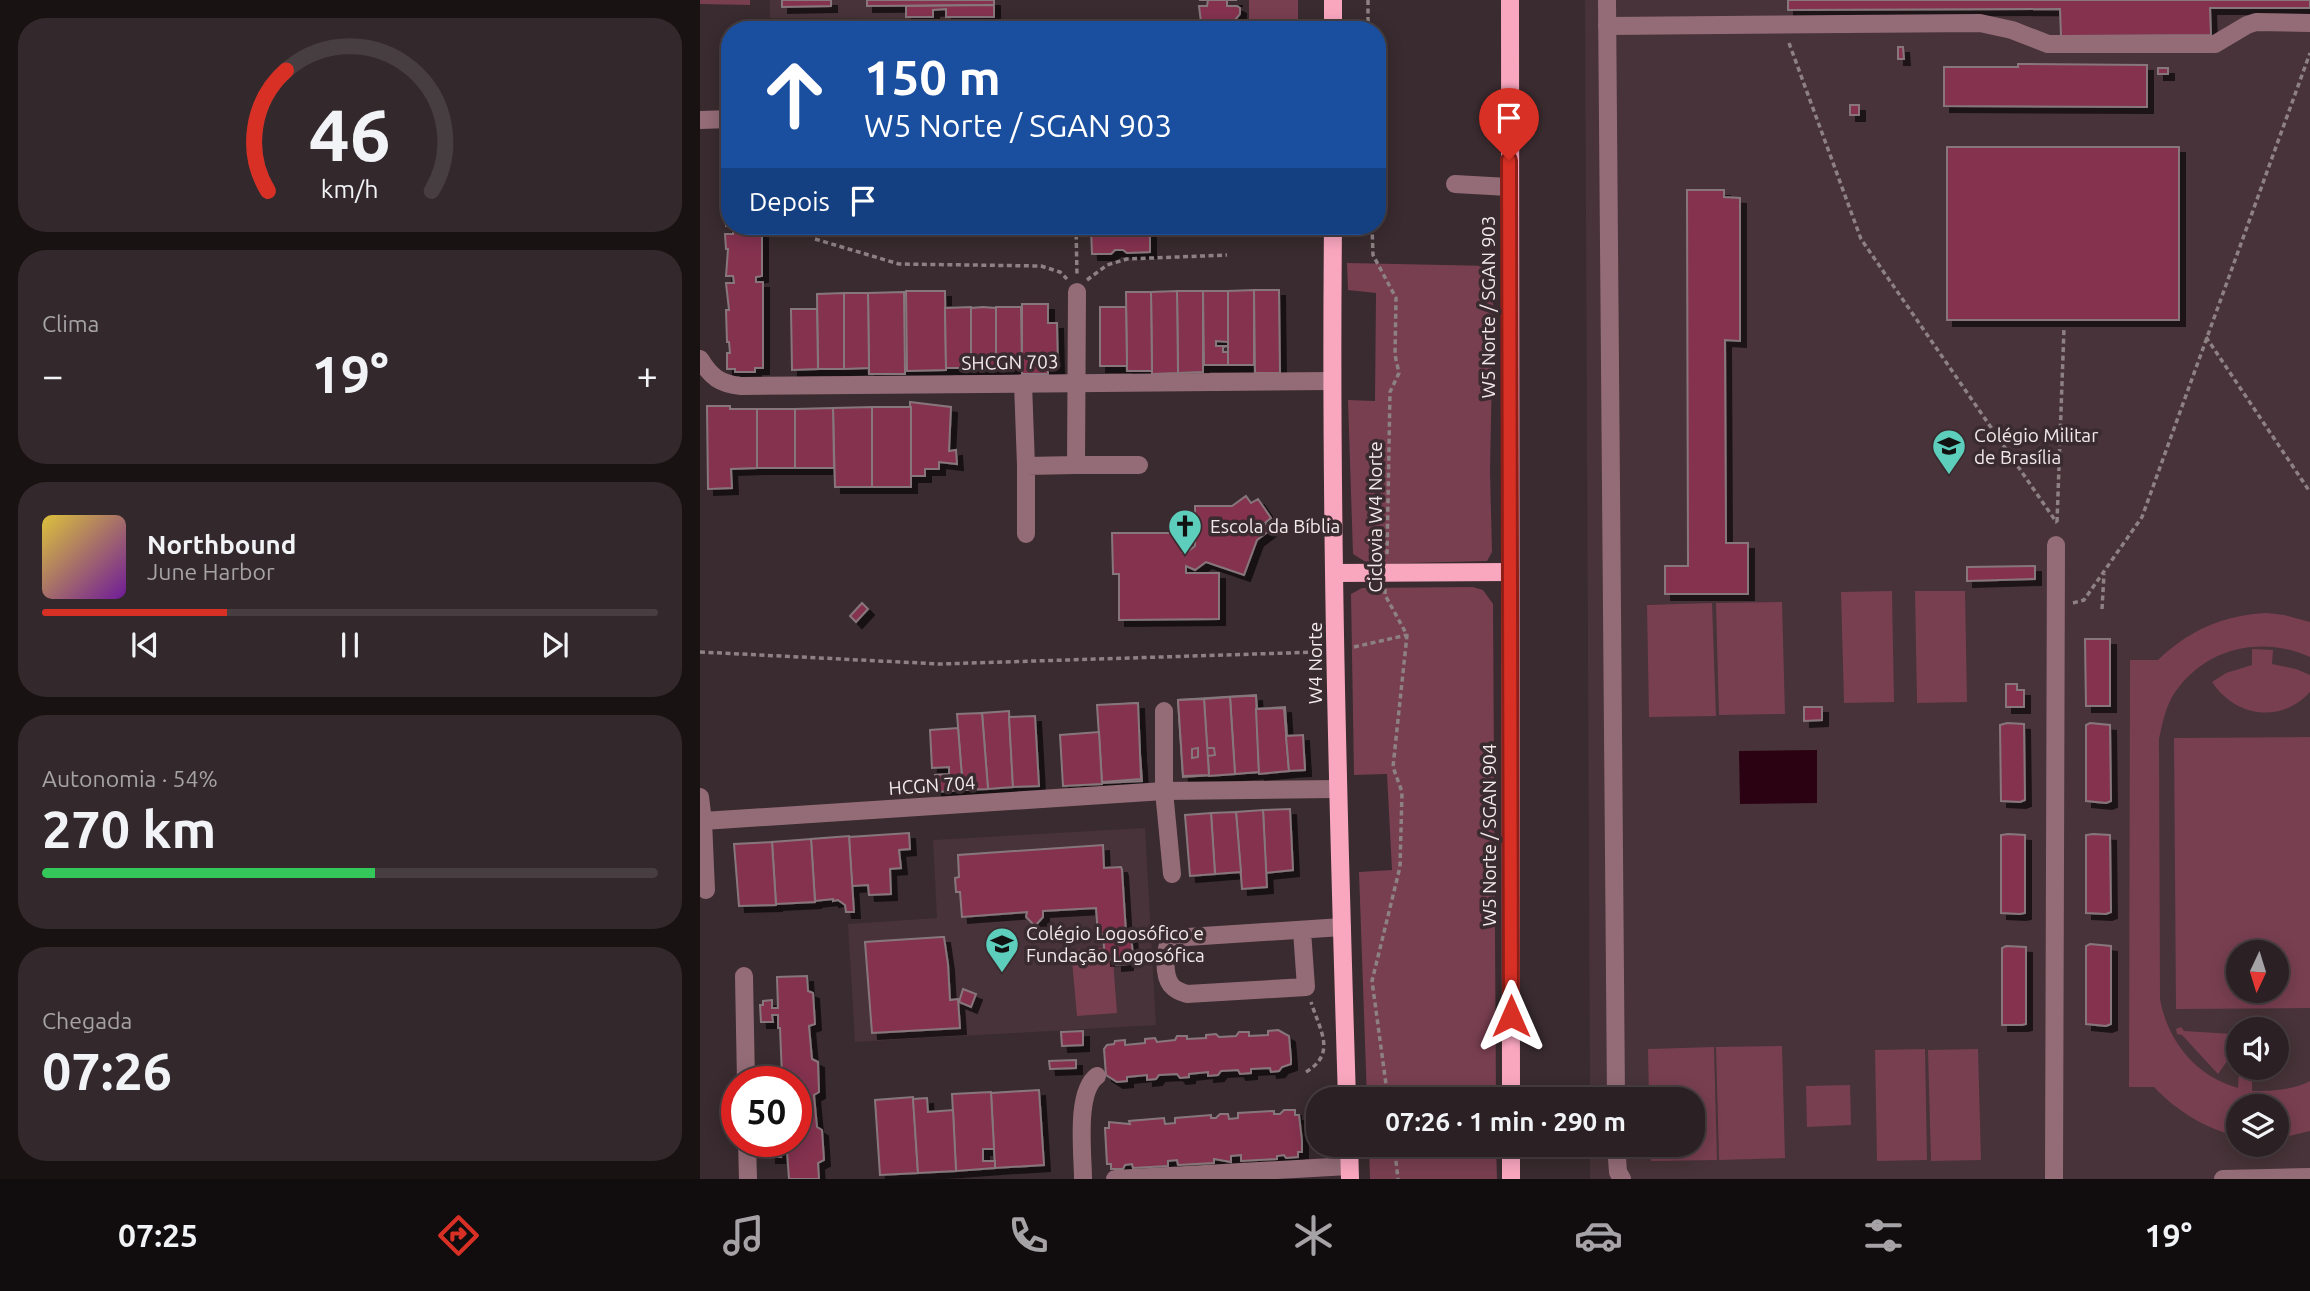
<!DOCTYPE html>
<html lang="pt">
<meta charset="utf-8">
<style>
body{margin:0;font-family:Ubuntu,sans-serif;background:#33282b;color:#f1f3f6;height:100vh;display:flex;flex-direction:column;font-size:26px;white-space:nowrap}
*{box-sizing:border-box;margin:0}
p{font-size:23px;color:#a6a3a6}
.icon{flex:none;width:38px;height:38px;fill:none;stroke:currentColor;stroke-width:2;stroke-linecap:round;stroke-linejoin:round}
.map{position:relative;flex:1;overflow:hidden}
.details{display:flex;flex-direction:column;gap:18px;padding:18px;background:#181213;width:700px}
.details>*{flex:none}
.guide{position:absolute;left:21px;top:21px;width:665px;height:214px;border-radius:28px;box-shadow:0 4px 18px #0003,0 0 0 2px #473e41;background:#1a4fa0;color:#fff;overflow:hidden}
.needle{width:46px;rotate:184deg}
.tools{position:absolute;left:1526px;top:940px;display:grid;gap:14px}
.tools a{display:grid;place-items:center;width:63px;height:63px;border-radius:50%;background:#2b2023;box-shadow:0 4px 18px #0003,0 0 0 2px #473e41;font-size:35px}
.speed{position:absolute;left:21px;top:1066px;display:flex;gap:14px;font-size:35px;font-weight:700;text-align:center}
.speed>*{display:grid;place-content:center;width:91px;height:91px;border-radius:50%;background:#2b2023;box-shadow:0 4px 18px #0003,0 0 0 2px #473e41;line-height:1}
.speed .limit{border:10px solid #d22;background:#fff;color:#111}
.pin{position:absolute;display:grid;place-items:center;width:60px;height:60px;color:#fff;margin:-72px -30px;border-radius:50% 50% 50% 0;rotate:-45deg;box-shadow:0 0 7px #0007}
.pin .icon{rotate:45deg}
.me{position:absolute;width:77px;margin:-38px;rotate:0deg;stroke-linejoin:round;filter:drop-shadow(0 0 5px #0008)}
.turn{display:flex;align-items:center;gap:24px;height:147px;padding:0 28px;font-size:32px}
.turn .icon{width:91px;height:91px;stroke-width:2.5}
.turn b{display:block;font-size:49px;line-height:60px}
.then{display:flex;align-items:center;height:66px;padding:0 28px;background:#0003;gap:14px;font-size:26px}
.big{font-size:52px;font-weight:700;line-height:1.1}
.details .widget{flex:1;display:flex;flex-direction:column;justify-content:center;gap:10px;min-width:0;padding:0 24px;border-radius:28px;background:#33282b}
.details .dial{align-items:center;gap:0}
.dial svg{height:182px;overflow:visible;fill:none;stroke:#473e41;stroke-width:7;stroke-linecap:round;text-anchor:middle}
.dial text{fill:#f1f3f6;stroke:none}
.song{display:flex;align-items:center;gap:21px}
.cover{width:84px;height:84px;border-radius:10px;background:linear-gradient(135deg,hsl(50 70% 55%),hsl(280 70% 35%))}
.played{height:7px;border-radius:4px;background:linear-gradient(90deg,#d93025 30%,#473e41 30%)}
.keys{display:flex;justify-content:space-around;direction:ltr}
.heat{display:flex;justify-content:space-between;align-items:center;font-size:38px;direction:ltr}
.charge{height:10px;border-radius:5px;background:linear-gradient(90deg,#34c759 54%,#473e41 0)}
.trip{position:absolute;left:606px;top:1087px;width:399px;height:70px;border-radius:28px;background:#2b2023;box-shadow:0 4px 18px #0003,0 0 0 2px #473e41;font-weight:700;line-height:70px;text-align:center}
.tabs{display:flex;height:112px;justify-content:space-around;align-items:center;background:#110d0e;color:#a6a3a6}
.tabs .icon{width:49px;height:49px}
.tabs .current{color:#d93025}
.tabs b{font-size:32px;color:#f1f3f6}
main{display:flex;flex:1;min-height:0}
.map>svg:first-child{display:block}
.built{fill:#473339;fill-rule:evenodd}
.green{fill:#783f51;fill-rule:evenodd}
.water{fill:#2b0212}
.building{fill:#85314f;stroke:#87777b;stroke-width:2;fill-rule:evenodd;filter:url(#shadow)}
.lines{fill:none;stroke-linecap:round;stroke-linejoin:round}
.path{stroke:#8d8184;stroke-width:3.5;stroke-dasharray:5 3.5;stroke-linecap:butt}
.minor{stroke:#946c77;stroke-width:18}
.major{stroke:#f9a7bf;stroke-width:18}
.route-casing{stroke:#8d1f18;stroke-width:18}
.route{stroke:#d93025;stroke-width:12}
.labels{text-anchor:middle;stroke-width:7;stroke-linejoin:round;paint-order:stroke}
.street-label{font-size:19px;fill:#f2e9eb;stroke:#392b2f}
.poi-label{font-size:19px;fill:#f2e9eb;stroke:#392b2f;text-anchor:start}
</style>
<main>
<section class="details">
<div class="widget dial"><svg viewBox="0 0 100 80">
<path d="M14 69A42 42 0 1 1 86 69"/>
<path d="M14 69A42 42 0 0 1 22 16" stroke="#d93025"/>
<text x="50" y="56" font-size="32" font-weight="700">46</text>
<text x="50" y="72" font-size="11">km/h</text>
</svg></div>
<div class="widget"><p>Clima</p>
<div class="heat"><a>−</a><b class="big">19°</b><a>+</a></div>
</div>
<div class="widget">
<div class="song"><i class="cover"></i><div><b>Northbound</b><p>June Harbor</p></div></div>
<div class="played"></div>
<div class="keys"><svg class="icon" aria-label="previous" viewBox="0 0 24 24"><path d="M18 5L8 12l10 7zM5 5v14"/></svg><svg class="icon" aria-label="pause" viewBox="0 0 24 24"><path d="M8 5v14M16 5v14"/></svg><svg class="icon" aria-label="next" viewBox="0 0 24 24"><path d="M6 5l10 7-10 7zM19 5v14"/></svg></div>
</div>
<div class="widget"><p>Autonomia · 54%</p><b class="big">270 km</b><div class="charge"></div></div>
<div class="widget"><p>Chegada</p><b class="big">07:26</b></div>
</section>
<div class="map">
<svg width="1610" height="1179" viewBox="0 0 1610 1179">
<defs>
<filter id="shadow"><feDropShadow dx="6" dy="6" stdDeviation="0" flood-color="#0009"/></filter>
</defs>
<rect width="100%" height="100%" fill="#392b2f"/>
<g class="built">
<polygon points="70,0 288,0 288,19 70,18"/>
<path d="M885,0H1610V1179H890V1145L992,1144V1099H890ZM1538,952H1577V990H1538ZM1538,1029H1577V1068H1538ZM1538,1106H1577V1144H1538Z"/>
<polygon points="445,828 456,1025 155,1042 148,924 237,918 233,840"/>
</g>
<g class="green">
<polygon points="0,0 50,0 50,5 0,4"/>
<rect x="549" y="0" width="49" height="30"/>
<polygon points="647,263 794,266 790,471 792,552 787,561 669,564 653,554 648,400 675,401 676,293 648,290"/>
<polygon points="773,587 783,590 793,604 796,1099 667,1099 659,872 692,870 687,774 654,775 651,594 662,588"/>
<polygon points="1192,591 1194,702 1144,703 1141,592"/>
<polygon points="1215,591 1265,591 1267,702 1217,703"/>
<polygon points="1082,602 1085,714 1019,715 1016,603"/>
<polygon points="1012,603 1016,716 949,717 947,605"/>
<path d="M1567,613L1584,615L1610,622V657C1560,634 1501,649 1472,697C1465,710 1462,725 1459,739L1460,999C1468,1042 1496,1076 1538,1088L1539,1068H1552V1091C1572,1091 1593,1090 1610,1081V1131L1577,1139V1106H1538V1137C1504,1127 1479,1113 1454,1087H1429L1430,660H1458C1489,630 1524,615 1567,613Z"/>
<path d="M1552,649L1573,650L1572,664L1596,669L1610,675V692C1581,724 1535,717 1512,682L1526,673L1552,665Z"/>
<path d="M1610,737V1008L1476,1009L1474,738ZM1538,952H1577V990H1538Z"/>
<polygon points="412,947 417,1013 377,1016 371,950"/>
<polygon points="1481,1027 1484,1031 1533,1034 1530,1057 1518,1074 1482,1035 1477,1034 1476,1029"/>
<polygon points="1082,1046 1085,1158 1019,1160 1016,1047"/>
<polygon points="1014,1047 1017,1160 951,1161 950,1145 992,1144 992,1099 949,1099 948,1049"/>
<polygon points="1225,1049 1227,1160 1177,1161 1175,1050"/>
<polygon points="1278,1049 1281,1160 1231,1161 1228,1050"/>
<polygon points="1150,1085 1151,1125 1107,1127 1106,1086"/>
<polygon points="669,1145 796,1145 797,1179 670,1179"/>
</g>
<polygon class="water" points="1117,750 1117,803 1040,804 1039,751"/>
<g class="building">
<polygon points="82,0 131,0 131,6 82,7"/>
<polygon points="167,0 294,0 294,5 167,6"/>
<polygon points="499,0 537,0 527,0 527,6 537,6 540,8 540,14 535,20 536,30 502,30 499,6 507,6 508,0"/>
<polygon points="1088,0 1610,0 1610,8 1510,8 1511,35 1361,36 1360,9 1088,10"/>
<polygon points="294,5 294,17 246,17 246,9 233,10 233,17 206,17 206,6"/>
<rect x="300" y="26" width="30" height="4"/>
<rect x="27" y="40" width="3" height="60"/>
<polygon points="1198,47 1203,47 1204,59 1198,59"/>
<polygon points="1318,64 1447,65 1447,107 1244,106 1244,67 1318,67"/>
<rect x="1458" y="68" width="10" height="6"/>
<rect x="1150" y="105" width="9" height="10"/>
<polygon points="25,141 30,141 30,226 62,226 56,227 55,232 62,232 62,276 56,277 56,282 63,282 63,368 55,368 55,372 35,372 35,369 27,369 27,353 30,353 29,342 27,342 26,310 29,310 26,283 34,283 33,276 26,276 28,249 26,249 25,234 33,234 33,226 26,226 25,210 28,210 28,200 26,200 25,168 28,168"/>
<rect x="1247" y="147" width="232" height="173"/>
<polygon points="987,190 1024,190 1024,197 1040,198 1040,341 1025,340 1026,543 1048,543 1048,594 965,594 965,566 988,566"/>
<polygon points="430,226 450,226 450,252 427,253 423,250 415,250 411,254 392,254 391,229 415,232 417,228 430,228"/>
<polygon points="554,290 579,290 580,373 555,373"/>
<polygon points="554,290 554,365 528,365 528,291"/>
<polygon points="206,291 245,291 246,370 207,371"/>
<polygon points="477,291 503,291 503,372 478,373"/>
<polygon points="477,291 478,373 452,374 451,292"/>
<polygon points="503,291 528,291 528,342 516,341 516,346 528,346 523,347 523,352 528,352 528,365 504,365"/>
<polygon points="204,292 205,374 169,374 168,293"/>
<polygon points="426,292 451,292 452,371 427,371"/>
<polygon points="144,293 168,293 169,368 144,369"/>
<polygon points="144,293 144,369 118,369 117,294"/>
<polygon points="322,304 348,304 348,323 357,323 358,367 348,368 348,374 322,374"/>
<polygon points="271,307 271,368 246,368 245,308"/>
<polygon points="283,307 296,308 296,368 271,368 271,308"/>
<polygon points="296,307 321,307 322,367 296,368"/>
<polygon points="400,307 426,307 427,366 400,366"/>
<polygon points="91,309 117,309 118,369 92,370"/>
<polygon points="210,402 251,407 249,451 256,450 257,464 239,462 239,469 225,469 225,476 211,476"/>
<polygon points="7,406 30,406 30,409 57,409 57,468 31,469 32,488 8,489"/>
<polygon points="172,407 172,487 135,487 133,408"/>
<rect x="172" y="407" width="39" height="80"/>
<polygon points="133,408 134,468 95,468 95,409"/>
<rect x="57" y="409" width="38" height="59"/>
<polygon points="546,496 551,503 558,499 571,518 565,523 570,530 557,540 544,575 506,562 495,570 486,566 486,573 519,573 519,619 419,620 419,574 413,574 412,533 482,533 482,551 486,548 488,551 495,546 495,506 532,506"/>
<polygon points="1335,566 1335,579 1267,581 1267,567"/>
<polygon points="162,603 168,609 156,622 150,616"/>
<polygon points="1385,639 1410,639 1410,706 1386,706"/>
<polygon points="1306,684 1317,684 1317,690 1324,690 1324,707 1306,707"/>
<polygon points="556,695 557,709 585,707 587,737 602,736 605,769 483,777 478,700"/>
<polygon points="547,696 556,696 559,772 535,774 530,697"/>
<polygon points="530,697 535,774 509,776 508,756 515,755 514,748 507,748 504,699"/>
<path d="M504,699L509,775L483,776L478,700ZM498,748V757L492,758V749Z"/>
<polygon points="436,703 442,781 403,783 398,706"/>
<polygon points="438,703 441,779 402,782 397,705"/>
<polygon points="1104,707 1122,707 1122,720 1104,721"/>
<polygon points="584,708 589,771 559,774 556,709"/>
<polygon points="309,711 313,787 288,789 282,713"/>
<polygon points="282,713 288,789 263,790 257,714"/>
<polygon points="335,716 339,786 313,787 309,717"/>
<polygon points="1307,723 1324,724 1325,800 1320,802 1301,801 1300,725"/>
<polygon points="1390,723 1410,725 1411,801 1406,803 1386,801 1386,725"/>
<polygon points="258,728 263,790 236,792 235,775 249,774 249,767 232,768 230,730"/>
<polygon points="399,732 402,784 363,786 360,735"/>
<polygon points="603,735 605,770 589,771 586,736"/>
<polygon points="590,809 593,870 566,873 563,810"/>
<polygon points="563,810 567,887 542,889 536,812"/>
<polygon points="536,812 541,872 515,874 511,813"/>
<polygon points="511,813 515,874 490,876 485,815"/>
<polygon points="209,833 210,849 199,850 201,868 190,869 191,894 169,895 168,885 152,886 149,837"/>
<polygon points="1308,834 1325,835 1325,913 1320,914 1301,913 1301,835"/>
<polygon points="1393,834 1410,835 1411,912 1406,914 1386,913 1386,835"/>
<polygon points="149,836 154,912 146,912 145,905 138,900 133,901 133,899 115,901 111,839"/>
<polygon points="111,839 115,902 76,904 72,842"/>
<polygon points="72,842 76,905 39,906 34,844"/>
<polygon points="403,845 404,868 421,867 422,870 426,933 431,933 433,957 427,957 427,964 416,965 416,959 405,960 403,934 398,935 396,908 343,911 343,917 335,926 326,917 327,912 262,917 260,892 256,892 255,878 259,877 258,855"/>
<polygon points="242,937 244,937 248,964 250,1000 258,999 260,1028 172,1033 165,942"/>
<polygon points="1390,944 1411,946 1411,1024 1406,1026 1386,1024 1386,946"/>
<polygon points="1306,946 1326,947 1326,1024 1322,1025 1302,1025 1302,948"/>
<polygon points="107,976 108,991 113,993 115,1024 109,1026 112,1059 118,1062 119,1092 114,1095 117,1127 122,1130 124,1160 118,1163 119,1179 89,1179 87,1151 80,1151 81,1157 70,1157 69,1141 80,1141 80,1144 86,1144 86,1141 96,1141 96,1082 65,1082 64,1073 67,1073 67,1068 76,1068 76,1076 82,1076 80,1028 78,1028 78,1015 72,1015 73,1022 61,1022 60,1005 63,1005 63,1001 72,1000 72,1008 78,1008 77,977"/>
<polygon points="263,989 276,994 271,1007 259,1002"/>
<polygon points="578,1030 589,1036 591,1059 591,1064 582,1067 579,1071 571,1072 570,1068 551,1069 551,1073 540,1074 538,1070 521,1071 518,1075 508,1076 508,1072 489,1074 489,1077 480,1078 477,1074 459,1075 456,1079 447,1080 447,1075 427,1077 427,1081 417,1082 406,1075 404,1049 407,1045 414,1044 415,1041 425,1040 425,1045 445,1043 445,1039 455,1038 457,1042 475,1040 477,1036 487,1036 487,1039 506,1038 506,1035 516,1034 519,1037 536,1036 539,1032 549,1032 549,1036 568,1035 568,1031"/>
<polygon points="383,1031 383,1045 362,1046 361,1032"/>
<polygon points="376,1060 376,1068 350,1069 349,1061"/>
<polygon points="339,1090 344,1165 295,1168 291,1093"/>
<polygon points="291,1092 294,1149 283,1149 283,1161 295,1161 295,1168 256,1171 252,1094"/>
<polygon points="213,1097 218,1173 180,1175 175,1100"/>
<polygon points="227,1098 228,1112 253,1110 256,1171 218,1173 213,1099"/>
<polygon points="584,1110 595,1110 595,1115 599,1115 602,1141 602,1152 598,1152 598,1157 586,1158 584,1155 577,1156 577,1159 541,1161 541,1155 531,1156 531,1162 514,1159 514,1163 478,1165 477,1160 468,1161 468,1166 433,1168 432,1164 425,1165 423,1169 411,1169 411,1164 407,1164 405,1128 409,1128 409,1122 430,1124 429,1121 464,1118 465,1124 475,1123 475,1118 511,1115 511,1118 516,1118 520,1114 528,1114 529,1119 538,1118 538,1113 574,1111 574,1114 580,1114"/>
</g>
<g class="lines">
<g class="path">
<polyline points="668,0 668,30"/>
<polyline points="1089,43 1161,239 1357,523"/>
<polyline points="376,226 377,276"/>
<polyline points="672,226 673,255 696,298 695,355 699,373 690,392 687,556"/>
<polyline points="115,239 199,264 341,266 360,272 367,279"/>
<polyline points="387,280 407,265 427,259 527,255"/>
<polyline points="1506,337 1610,492"/>
<polyline points="1357,522 1364,328"/>
<polyline points="685,589 685,595 707,635 693,767 702,792 700,867 672,981 688,1099"/>
<polyline points="1373,603 1384,600 1442,517 1610,53"/>
<polyline points="1402,609 1404,574"/>
<polyline points="654,647 707,635"/>
<polyline points="0,652 240,664 619,652"/>
<path d="M606,1072C637,1053 620,1031 611,1002"/>
<polyline points="694,1144 698,1179"/>
</g>
<g class="minor">
<polyline points="907,0 916,1099"/>
<polyline points="907,26 1280,23 1312,30 1348,44 1515,44 1547,25 1556,22 1610,23"/>
<polyline points="0,120 30,119"/>
<polyline points="755,184 808,187"/>
<path d="M0,359C11,377 20,384 41,386L631,381"/>
<polyline points="323,383 326,466"/>
<polyline points="376,465 439,465"/>
<polyline points="326,534 326,466 376,465 377,292"/>
<polyline points="464,711 464,791 472,874"/>
<polyline points="0,797 3,821"/>
<polyline points="6,890 3,821 464,791 636,789"/>
<path d="M602,931L606,987L487,994C481,992 475,990 471,985C463,974 464,947 472,938L642,927"/>
<polyline points="44,976 46,1082"/>
<polyline points="47,1141 48,1179"/>
<polyline points="916,1144 918,1172 922,1179"/>
<path d="M383,1179C383,1154 375,1092 397,1076"/>
<polyline points="415,1179 649,1166"/>
<polyline points="1354,1179 1356,545"/>
<polyline points="1523,1179 1610,1177"/>
</g>
<g class="major">
<polyline points="633,0 633,30"/>
<polyline points="810,0 811,1099"/>
<path d="M633,226C630,517 638,808 647,1099"/>
<polyline points="635,573 809,572"/>
<polyline points="649,1144 650,1179"/>
<polyline points="811,1144 811,1179"/>
</g>
</g>
<g class="lines">
<g class="route-casing">
<polyline id="route" points="809,160 811,1016"/>
</g>
<use href="#route" class="route"/>
</g>
<defs>
<g id="school-pin" transform="scale(1.75)"><path d="M0 17L-7.5 6A9.5 9.5 0 1 1 7.5 6Z" fill="#5ccebb" stroke="#392b2f"/><path d="M0-5L7-2L0 1L-7-2ZM-4 1L0 2.5L4 1V4Q0 6-4 4Z" fill="#111"/></g>
<g id="church-pin" transform="scale(1.75)"><path d="M0 17L-7.5 6A9.5 9.5 0 1 1 7.5 6Z" fill="#5ccebb" stroke="#392b2f"/><path d="M-1.2-6h2.4v3.5h3.3v2.4h-3.3V6h-2.4V-.1h-3.3v-2.4h3.3Z" fill="#111"/></g>
</defs>
<g fill-rule="evenodd">
<use href="#school-pin" x="1249" y="446"/>
<use href="#church-pin" x="485" y="526"/>
<use href="#school-pin" x="302" y="944"/>
</g>
<g class="labels">
<g class="street-label">
<text transform="translate(788 307) rotate(-90)" y="7">W5 Norte / SGAN 903</text>
<text transform="translate(310 362) rotate(-1)" y="7">SHCGN 703</text>
<text transform="translate(675 517) rotate(-90)" y="7">Ciclovia W4 Norte</text>
<text transform="translate(615 663) rotate(-90)" y="7">W4 Norte</text>
<text transform="translate(232 785) rotate(-4)" y="7">HCGN 704</text>
<text transform="translate(789 835) rotate(-90)" y="7">W5 Norte / SGAN 904</text>
</g>
<g class="poi-label">
<text x="1274" y="442">Colégio Militar<tspan x="1274" dy="22">de Brasília</tspan></text>
<text x="510" y="533">Escola da Bíblia</text>
<text x="326" y="940">Colégio Logosófico e<tspan x="326" dy="22">Fundação Logosófica</tspan></text>
</g>
</g>
</svg>
<div class="tools">
<a><svg class="needle" viewBox="-14 -14 28 28"><path d="M0-13l5 13h-10z" fill="#e53935"/><path d="M0 13l5-13h-10z" fill="#a6a3a6"/></svg></a>
<a><svg class="icon" aria-label="sound" viewBox="0 0 24 24"><path d="M4 9h4l5-4v14l-5-4H4zM17 9q2 3 0 6"/></svg></a>
<a><svg class="icon" aria-label="layers" viewBox="0 0 24 24"><path d="M12 4l9 5-9 5-9-5zM3 14l9 5 9-5"/></svg></a>
</div>
<div class="speed"><div class="limit">50</div></div>
<div class="pin" style="left:809px;top:160px;background:#d93025"><svg class="icon" aria-label="arrive" viewBox="0 0 24 24"><path d="M6 21V4h12l-3 4 3 4H6"/></svg></div>
<svg class="me" style="left:811px;top:1016px" viewBox="-20 -20 40 40"><path d="M0-17L14 15 0 8-14 15z" fill="#d93025" stroke="#fff" stroke-width="4"/></svg>
<div class="trip">07:26 · 1 min · 290 m</div>
<div class="guide">
<div class="turn"><svg class="icon" aria-label="ahead" viewBox="0 0 24 24"><path d="M12 20V5M6 11l6-6 6 6"/></svg><div><b>150 m</b>W5 Norte / SGAN 903</div></div>
<div class="then">Depois<svg class="icon" aria-label="arrive" viewBox="0 0 24 24"><path d="M6 21V4h12l-3 4 3 4H6"/></svg></div>
</div>
</div>
</main>
<nav class="tabs">
<b>07:25</b>
<svg class="icon current" aria-label="directions" viewBox="0 0 24 24"><path d="M12 3l9 9-9 9-9-9zM9 14v-3h6M13 9l2 2-2 2"/></svg>
<svg class="icon" aria-label="music" viewBox="0 0 24 24"><path d="M9 18V5l10-2v13"/><circle cx="6" cy="18" r="3"/><circle cx="16" cy="16" r="3"/></svg>
<svg class="icon" aria-label="phone" viewBox="0 0 24 24"><path d="M5 4h4l2 5-3 2q2 4 5 5l2-3 5 2v4C11 20 4 13 5 4z"/></svg>
<svg class="icon" aria-label="climate" viewBox="0 0 24 24"><path d="M12 3v18M4 7l16 10M4 17L20 7"/></svg>
<svg class="icon" aria-label="car" viewBox="0 0 24 24"><path d="M5 17H2v-5l4-1 3-4h7l3 4 3 1v5h-3M9 17h6M6 11h13"/><circle cx="7" cy="17" r="2"/><circle cx="17" cy="17" r="2"/></svg>
<svg class="icon" aria-label="filters" viewBox="0 0 24 24"><path d="M4 7h16M4 17h16"/><circle cx="9" cy="7" r="2"/><circle cx="15" cy="17" r="2"/></svg>
<b>19°</b>
</nav>
